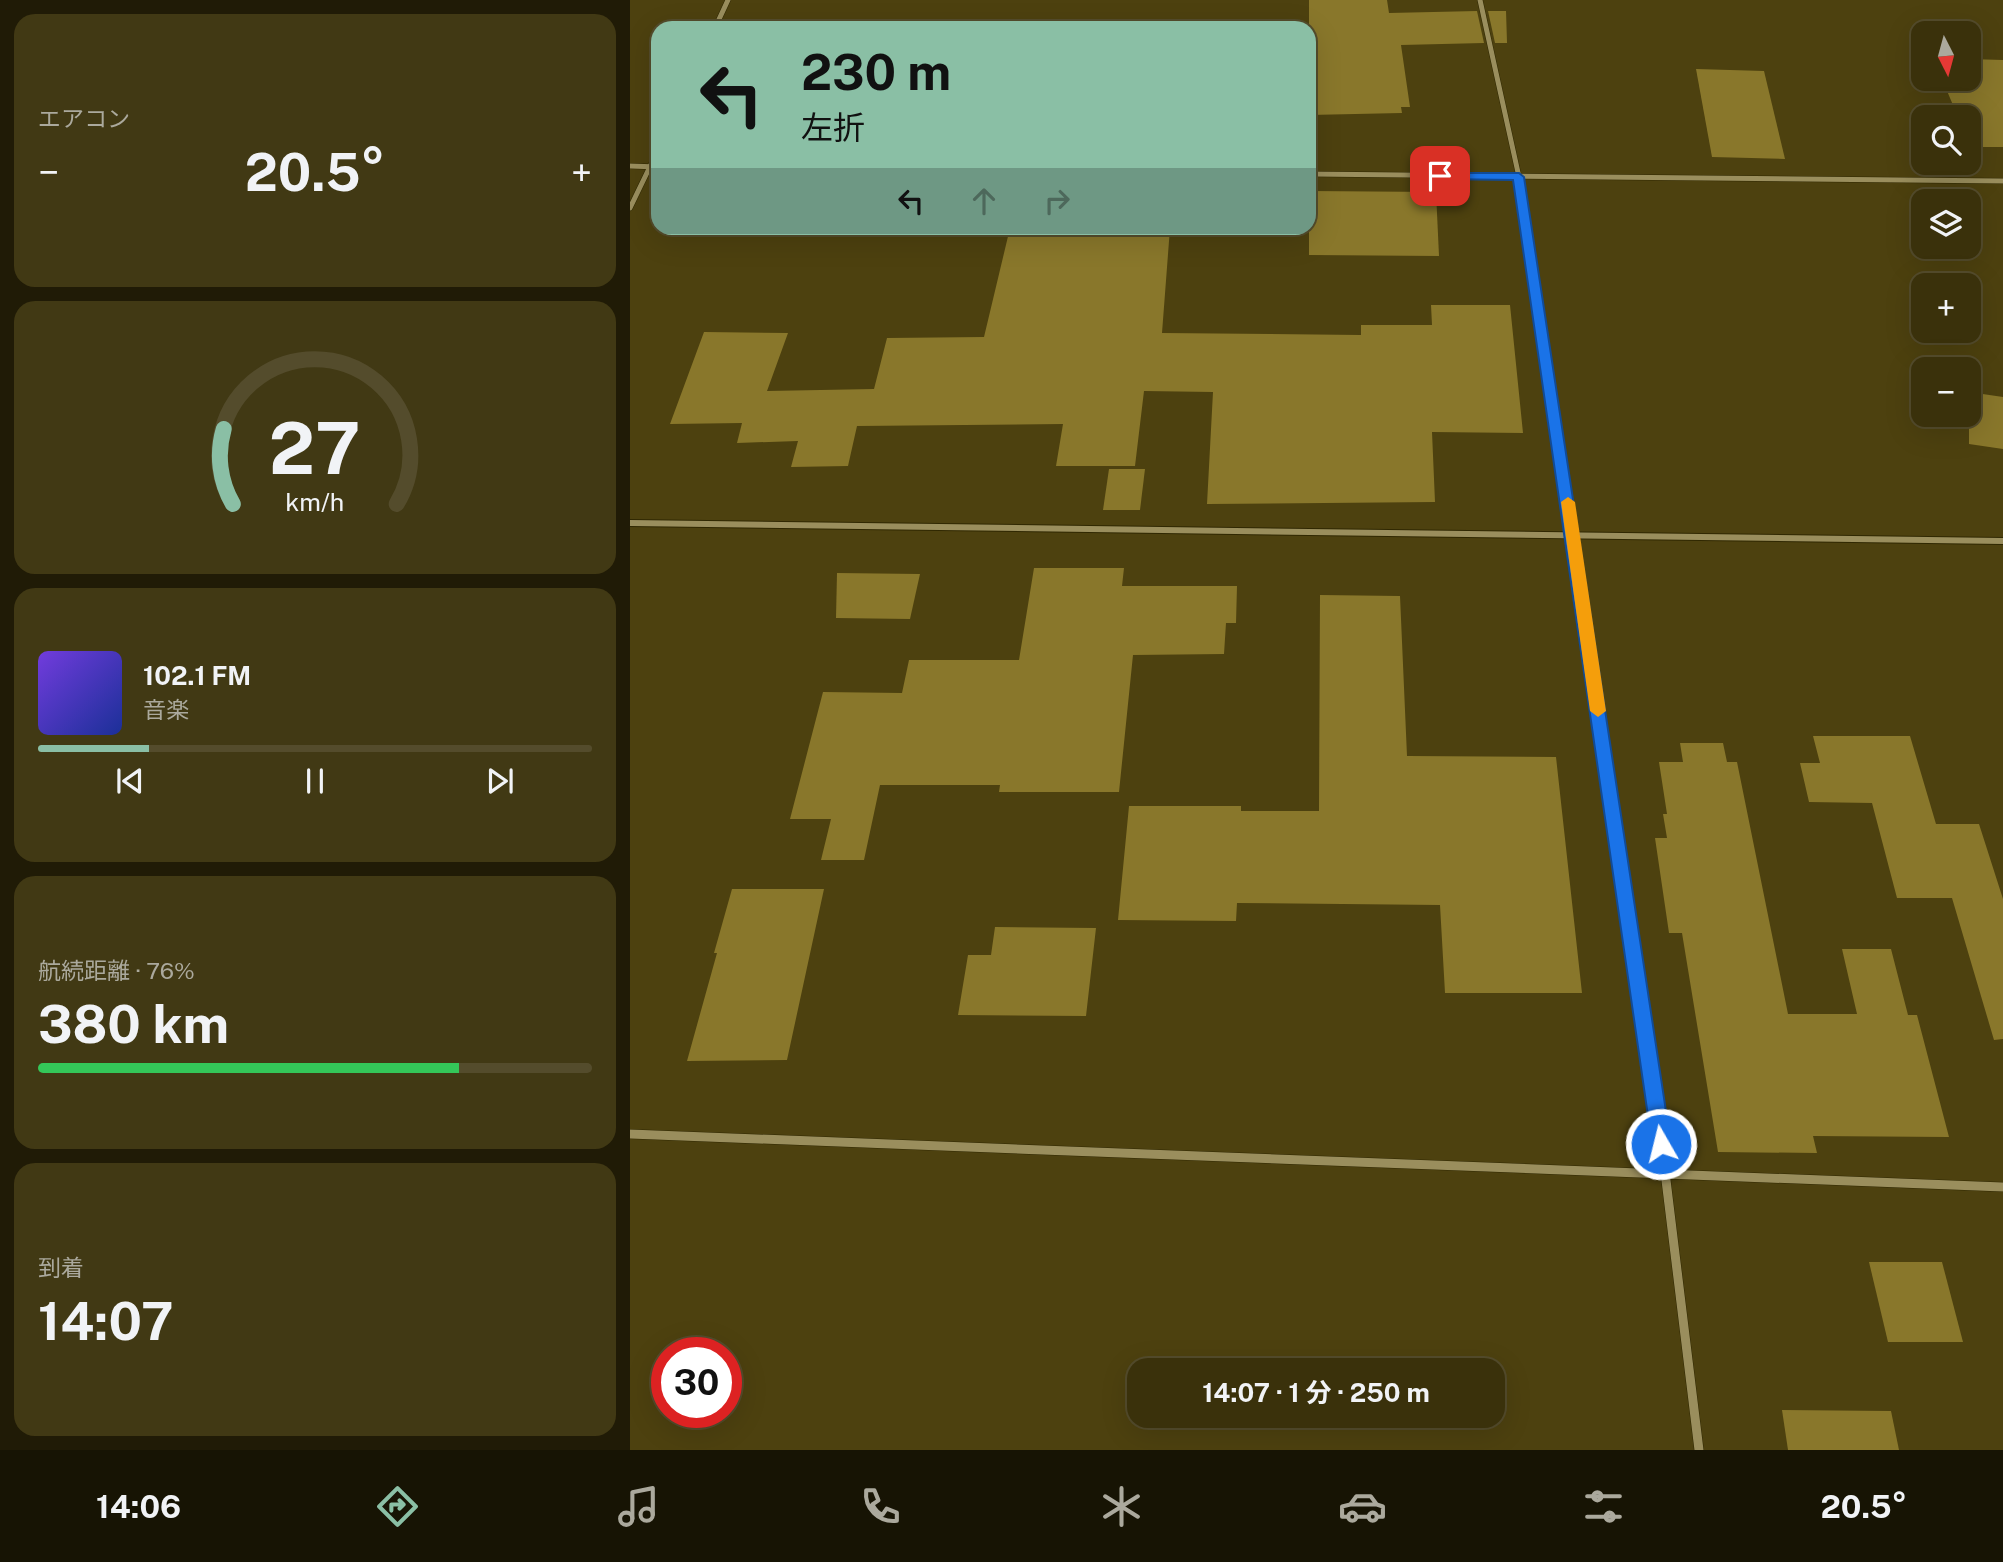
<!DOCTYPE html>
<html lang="ja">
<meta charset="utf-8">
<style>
body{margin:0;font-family:"Public Sans","Noto Sans JP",sans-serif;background:#413914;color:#f1f3f6;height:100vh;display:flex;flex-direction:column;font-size:26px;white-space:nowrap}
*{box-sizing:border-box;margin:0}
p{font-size:23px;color:#aba99d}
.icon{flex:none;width:38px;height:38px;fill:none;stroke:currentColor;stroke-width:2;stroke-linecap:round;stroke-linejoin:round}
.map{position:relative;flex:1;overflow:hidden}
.drawer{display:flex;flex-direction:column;gap:14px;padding:14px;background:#201b06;width:630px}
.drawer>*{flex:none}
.guide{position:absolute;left:21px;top:21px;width:665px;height:214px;border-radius:21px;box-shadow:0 7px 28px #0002,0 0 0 2px #544c2c;background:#8abfa5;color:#111;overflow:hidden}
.needle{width:46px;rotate:174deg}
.controls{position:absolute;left:1281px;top:21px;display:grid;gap:14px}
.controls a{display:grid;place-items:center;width:70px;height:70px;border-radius:14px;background:#3a310b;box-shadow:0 7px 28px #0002,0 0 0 2px #544c2c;font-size:35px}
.speed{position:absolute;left:21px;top:1337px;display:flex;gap:14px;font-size:35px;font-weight:700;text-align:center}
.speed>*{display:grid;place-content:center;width:91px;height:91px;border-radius:50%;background:#3a310b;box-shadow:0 7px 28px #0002,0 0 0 2px #544c2c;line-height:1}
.speed .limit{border:10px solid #d22;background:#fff;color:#111}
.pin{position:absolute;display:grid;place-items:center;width:60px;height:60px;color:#fff;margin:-30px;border-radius:14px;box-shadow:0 4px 10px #0006}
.me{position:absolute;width:77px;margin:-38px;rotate:352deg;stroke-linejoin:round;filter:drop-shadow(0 0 5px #0008)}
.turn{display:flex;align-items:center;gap:24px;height:147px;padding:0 35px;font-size:32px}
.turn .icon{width:91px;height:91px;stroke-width:2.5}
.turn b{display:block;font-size:49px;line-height:60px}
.lanes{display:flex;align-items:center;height:66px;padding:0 35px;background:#0003;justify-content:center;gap:35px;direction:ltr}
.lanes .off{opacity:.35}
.big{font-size:52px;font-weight:700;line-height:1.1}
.drawer .card{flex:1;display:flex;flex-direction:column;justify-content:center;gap:10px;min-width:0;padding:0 24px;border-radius:21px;background:#413914}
.drawer .dial{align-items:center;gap:0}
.dial svg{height:182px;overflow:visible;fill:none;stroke:#544c2c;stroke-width:7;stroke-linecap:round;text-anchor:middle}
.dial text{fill:#f1f3f6;stroke:none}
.song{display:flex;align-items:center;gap:21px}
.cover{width:84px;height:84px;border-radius:10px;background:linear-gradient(135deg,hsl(260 70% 55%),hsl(230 70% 35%))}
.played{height:7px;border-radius:4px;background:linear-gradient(90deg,#8abfa5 20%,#544c2c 20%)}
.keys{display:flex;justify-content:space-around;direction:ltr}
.heat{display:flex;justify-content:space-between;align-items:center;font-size:38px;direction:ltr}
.charge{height:10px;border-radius:5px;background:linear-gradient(90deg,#34c759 76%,#544c2c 0)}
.trip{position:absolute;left:497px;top:1358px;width:378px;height:70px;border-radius:21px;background:#3a310b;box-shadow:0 7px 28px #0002,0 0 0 2px #544c2c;font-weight:700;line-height:70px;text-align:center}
.tabs{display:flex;height:112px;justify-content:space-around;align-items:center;background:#171404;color:#aba99d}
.tabs .icon{width:49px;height:49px}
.tabs .current{color:#8abfa5}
.tabs b{font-size:32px;color:#f1f3f6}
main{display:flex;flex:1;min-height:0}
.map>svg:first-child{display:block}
.building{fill:#89772b}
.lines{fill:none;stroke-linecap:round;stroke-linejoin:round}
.minor-far2-casing{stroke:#302802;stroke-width:6}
.minor-far1-casing{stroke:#302802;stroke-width:8}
.minor-casing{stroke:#302802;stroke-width:10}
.minor-far2{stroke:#9a8e5d;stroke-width:5}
.minor-far1{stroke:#9a8e5d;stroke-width:6}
.minor{stroke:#9a8e5d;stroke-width:9}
.route{fill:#1a73e8;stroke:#114b97;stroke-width:2}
.slow{fill:#f59e0b}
</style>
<main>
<section class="drawer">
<div class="card"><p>エアコン</p>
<div class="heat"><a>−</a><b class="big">20.5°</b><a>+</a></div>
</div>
<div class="card dial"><svg viewBox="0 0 100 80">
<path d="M14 69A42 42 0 1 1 86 69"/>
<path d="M14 69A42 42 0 0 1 10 36" stroke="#8abfa5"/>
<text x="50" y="56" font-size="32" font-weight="700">27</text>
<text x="50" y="72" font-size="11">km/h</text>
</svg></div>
<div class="card">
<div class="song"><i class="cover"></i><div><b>102.1 FM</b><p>音楽</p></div></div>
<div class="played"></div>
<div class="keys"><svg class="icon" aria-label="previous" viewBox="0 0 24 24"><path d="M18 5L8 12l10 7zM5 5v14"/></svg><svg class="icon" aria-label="pause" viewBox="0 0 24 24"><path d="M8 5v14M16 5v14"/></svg><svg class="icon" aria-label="next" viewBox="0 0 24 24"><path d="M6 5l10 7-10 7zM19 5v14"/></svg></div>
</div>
<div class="card"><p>航続距離 · 76%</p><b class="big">380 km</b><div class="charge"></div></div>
<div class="card"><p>到着</p><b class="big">14:07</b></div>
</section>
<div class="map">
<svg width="1373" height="1450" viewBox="0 0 1373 1450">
<rect width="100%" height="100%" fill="#4d410f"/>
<g class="building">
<polygon points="679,0 757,0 759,13 847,11 854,43 771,45 780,107 771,107 772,113 679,115"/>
<polygon points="858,11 876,11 877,43 865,43"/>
<polygon points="1339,59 1373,60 1373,147 1341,147 1339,117 1328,117 1312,79 1339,79"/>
<polygon points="1066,69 1134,71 1155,159 1082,157"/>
<polygon points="679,191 806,192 809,256 679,255"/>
<polygon points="380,228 540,228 532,333 731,335 731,325 802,325 801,305 880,305 893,433 802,432 805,502 577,504 583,392 514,391 505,466 426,466 433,424 227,426 218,466 161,467 168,441 107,443 112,423 40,424 74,332 158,333 137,391 244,389 257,338 354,337"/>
<polygon points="1339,392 1373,397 1373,449 1339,444"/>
<polygon points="479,469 515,469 510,510 473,510"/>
<polygon points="404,568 494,568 492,586 607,586 606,623 596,623 594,654 503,655 489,792 369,792 370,785 250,785 234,860 191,860 201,819 160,819 193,692 272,693 279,660 389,660"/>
<polygon points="207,573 290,574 280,619 206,618"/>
<polygon points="690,595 770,596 777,756 926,757 952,993 815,993 810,905 607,903 606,921 488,920 499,806 611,806 611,811 689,811"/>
<polygon points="1183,736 1280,736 1306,824 1349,824 1373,899 1373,1039 1364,1040 1322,898 1267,898 1242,803 1179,802 1170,763 1190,763"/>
<polygon points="1050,743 1093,743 1097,762 1107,762 1158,1014 1227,1014 1212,949 1261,949 1278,1015 1287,1015 1319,1137 1183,1136 1187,1153 1088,1152 1052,933 1039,933 1025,838 1037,838 1033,814 1037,814 1029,762 1053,762"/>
<polygon points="102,889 194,889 157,1060 57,1061 87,953 84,953"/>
<polygon points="365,927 466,928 456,1016 328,1015 338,955 361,955"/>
<polygon points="1239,1262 1312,1262 1333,1342 1258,1342"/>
<polygon points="1152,1410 1261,1411 1269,1450 1158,1450"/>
</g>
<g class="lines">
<g class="minor-far2-casing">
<g id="minor-far2">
<polyline points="850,0 889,177 917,367"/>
<polyline points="85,28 98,0"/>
<polyline points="0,166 28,167"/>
<polyline points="679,174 1373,181"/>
<polyline points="0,208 28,150"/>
</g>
</g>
<g class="minor-far1-casing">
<g id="minor-far1">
<polyline points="917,365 987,840"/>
<polyline points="0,523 1373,541"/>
</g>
</g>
<g class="minor-casing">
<g id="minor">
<polyline points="987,838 1035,1172 1069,1450"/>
<polyline points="0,1134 1373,1187"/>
</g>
</g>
<use href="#minor-far2" class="minor-far2"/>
<use href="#minor-far1" class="minor-far1"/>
<use href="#minor" class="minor"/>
</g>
<polygon class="route" points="806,173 889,173 894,177 1041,1144 1038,1151 1031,1153 1024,1151 1022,1144 883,180 810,179 804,176"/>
<polygon class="slow" points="938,497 945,502 976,711 968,717 960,711 931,502"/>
</svg>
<div class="controls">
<a><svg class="needle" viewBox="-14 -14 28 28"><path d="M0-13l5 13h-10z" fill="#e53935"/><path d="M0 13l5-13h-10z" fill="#aba99d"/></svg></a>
<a><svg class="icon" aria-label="search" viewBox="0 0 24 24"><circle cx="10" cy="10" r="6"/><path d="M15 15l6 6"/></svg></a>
<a><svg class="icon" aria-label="layers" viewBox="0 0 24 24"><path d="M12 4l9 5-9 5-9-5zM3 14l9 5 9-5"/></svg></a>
<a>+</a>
<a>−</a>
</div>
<div class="speed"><div class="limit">30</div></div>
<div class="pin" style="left:810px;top:176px;background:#d93025"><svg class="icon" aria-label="arrive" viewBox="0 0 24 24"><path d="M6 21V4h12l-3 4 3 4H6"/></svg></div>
<svg class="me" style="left:1031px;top:1144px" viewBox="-20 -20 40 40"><circle r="17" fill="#1a73e8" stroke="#fff" stroke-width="3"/><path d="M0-11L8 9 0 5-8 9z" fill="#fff"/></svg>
<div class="trip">14:07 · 1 分 · 250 m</div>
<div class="guide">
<div class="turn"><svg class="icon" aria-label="left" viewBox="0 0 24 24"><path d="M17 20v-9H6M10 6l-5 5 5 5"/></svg><div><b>230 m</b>左折</div></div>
<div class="lanes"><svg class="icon" aria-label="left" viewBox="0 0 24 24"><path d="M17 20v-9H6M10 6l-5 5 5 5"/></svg><svg class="icon off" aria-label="ahead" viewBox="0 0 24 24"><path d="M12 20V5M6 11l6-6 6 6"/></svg><svg class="icon off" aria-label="right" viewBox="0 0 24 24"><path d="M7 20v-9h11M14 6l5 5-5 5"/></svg></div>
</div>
</div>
</main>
<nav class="tabs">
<b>14:06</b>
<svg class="icon current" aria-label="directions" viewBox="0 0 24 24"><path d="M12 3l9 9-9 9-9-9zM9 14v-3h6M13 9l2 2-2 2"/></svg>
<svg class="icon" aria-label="music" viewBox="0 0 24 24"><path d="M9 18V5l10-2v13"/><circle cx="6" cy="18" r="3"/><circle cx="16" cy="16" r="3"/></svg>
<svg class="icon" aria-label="phone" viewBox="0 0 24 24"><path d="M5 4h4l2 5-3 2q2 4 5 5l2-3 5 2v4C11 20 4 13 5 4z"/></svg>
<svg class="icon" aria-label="climate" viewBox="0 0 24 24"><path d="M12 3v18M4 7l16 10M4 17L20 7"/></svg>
<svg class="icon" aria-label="car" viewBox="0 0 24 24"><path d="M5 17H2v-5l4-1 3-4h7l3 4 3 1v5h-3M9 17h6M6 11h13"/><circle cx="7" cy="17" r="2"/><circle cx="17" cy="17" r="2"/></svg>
<svg class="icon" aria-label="filters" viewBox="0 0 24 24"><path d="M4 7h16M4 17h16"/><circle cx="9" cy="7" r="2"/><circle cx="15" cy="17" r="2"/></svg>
<b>20.5°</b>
</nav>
